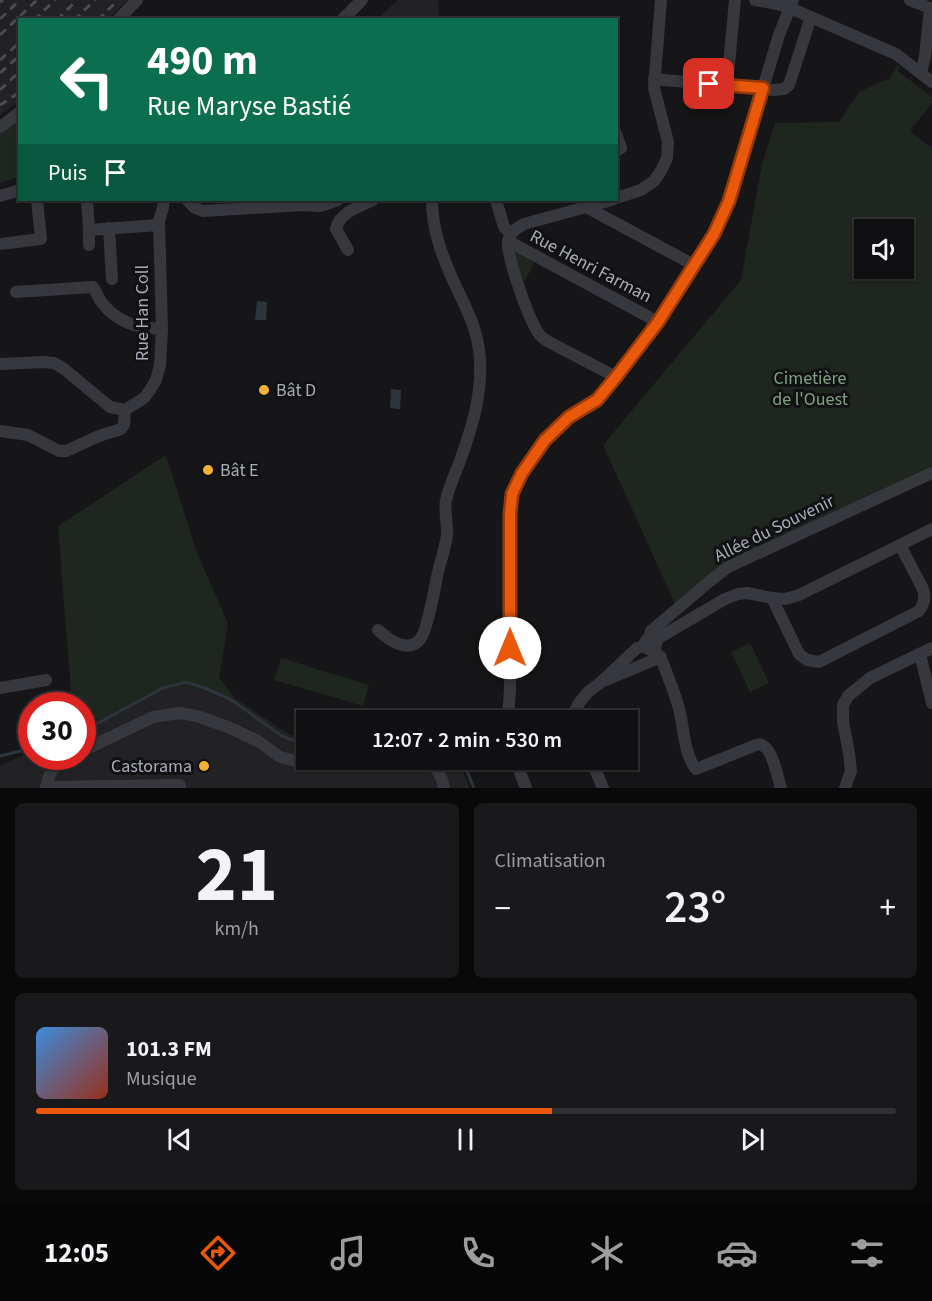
<!DOCTYPE html>
<html lang="fr">
<meta charset="utf-8">
<style>
body{margin:0;font-family:"Source Sans 3",sans-serif;background:#19191b;color:#f1f3f6;height:100vh;display:flex;flex-direction:column;font-size:22px;white-space:nowrap}
*{box-sizing:border-box;margin:0}
p{font-size:20px;color:#9c9d9f}
.icon{flex:none;width:33px;height:33px;fill:none;stroke:currentColor;stroke-width:2;stroke-linecap:round;stroke-linejoin:round}
.map{position:relative;height:788px;overflow:hidden}
.side{display:flex;flex-direction:column;gap:15px;padding:15px;background:#09090a;flex:1}
.side>*{flex:none}
.hud{position:absolute;left:18px;top:18px;width:600px;height:183px;border-radius:0px;box-shadow:0 2px 4px #0004,0 0 0 2px #303032;background:#0b6e4f;color:#fff;overflow:hidden}
.controls{position:absolute;left:854px;top:219px;display:grid;gap:12px}
.controls a{display:grid;place-items:center;width:60px;height:60px;border-radius:0px;background:#101012;box-shadow:0 2px 4px #0004,0 0 0 2px #303032;font-size:30px}
.speed{position:absolute;left:18px;top:692px;display:flex;gap:12px;font-size:30px;font-weight:700;text-align:center}
.speed>*{display:grid;place-content:center;width:78px;height:78px;border-radius:50%;background:#101012;box-shadow:0 2px 4px #0004,0 0 0 2px #303032;line-height:1}
.speed .limit{border:9px solid #d22;background:#fff;color:#111}
.pin{position:absolute;display:grid;place-items:center;width:51px;height:51px;color:#fff;margin:-26px;border-radius:12px;box-shadow:0 3px 9px #0006}
.me{position:absolute;width:66px;margin:-33px;rotate:0deg;stroke-linejoin:round;filter:drop-shadow(0 0 4px #0008)}
.turn{display:flex;align-items:center;gap:21px;height:126px;padding:0 30px;font-size:27px}
.turn .icon{width:78px;height:78px;stroke-width:2.5}
.turn b{display:block;font-size:42px;line-height:51px}
.then{display:flex;align-items:center;height:57px;padding:0 30px;background:#0003;gap:12px;font-size:22px}
.big{font-size:45px;font-weight:600;line-height:1.1}
.side .widget{flex:1;display:flex;flex-direction:column;justify-content:center;gap:9px;min-width:0;padding:0 21px;border-radius:9px;background:#19191b}
.side .dial{align-items:center;gap:0}
.dial b{font-size:78px;line-height:1}
.song{display:flex;align-items:center;gap:18px}
.cover{width:72px;height:72px;border-radius:9px;background:linear-gradient(135deg,hsl(210 70% 55%),hsl(10 70% 35%))}
.played{height:6px;border-radius:3px;background:linear-gradient(90deg,#ea580c 60%,#303032 60%)}
.keys{display:flex;justify-content:space-around;direction:ltr}
.heat{display:flex;justify-content:space-between;align-items:center;font-size:33px;direction:ltr}
.side .tiles{flex:1;display:grid;gap:15px;grid-template-columns:1fr 1fr}
.widget:last-child{grid-column:span 2}
.trip{position:absolute;left:296px;top:710px;width:342px;height:60px;border-radius:0px;background:#101012;box-shadow:0 2px 4px #0004,0 0 0 2px #303032;font-weight:600;line-height:60px;text-align:center}
.tabs{display:flex;height:96px;justify-content:space-around;align-items:center;background:#060607;color:#9c9d9f}
.tabs .icon{width:42px;height:42px}
.tabs .on{color:#ea580c}
.tabs b{font-size:27px;color:#f1f3f6}
.map>svg:first-child{display:block}
.built{fill:#222225}
.green{fill:#1e261f;fill-rule:evenodd}
.water{fill:#2c353c}
.lines{fill:none;stroke-linecap:round;stroke-linejoin:round}
.stream{stroke:#2c353c;stroke-width:3}
.minor{stroke:#37383d;stroke-width:12}
.rail{stroke:#4a4c52;stroke-width:3;stroke-dasharray:8 6;stroke-linecap:butt}
.route-casing{stroke:#983908;stroke-width:15}
.route{stroke:#ea580c;stroke-width:10}
.poi-dot{fill:#f2b134;stroke:#111113;stroke-width:2}
.labels{text-anchor:middle;stroke-width:6;stroke-linejoin:round;paint-order:stroke}
.street-label{font-size:18px;fill:#a8adb8;stroke:#111113}
.park-label{font-size:18px;fill:#7fa381;stroke:#111113}
.poi-label{font-size:18px;fill:#a8adb8;stroke:#111113;text-anchor:start}
</style>
<div class="map">
<svg width="932" height="788" viewBox="0 0 932 788">
<rect width="100%" height="100%" fill="#161618"/>
<g class="built">
<polygon points="0,0 128,0 108,19 20,20 19,102 0,115"/>
<polygon points="398,0 438,0 439,19 377,19"/>
<polygon points="177,684 236,699 285,732 291,735 306,736 306,759 457,759 470,788 0,788 0,766 31,751 32,756 82,756 83,728"/>
</g>
<g class="green">
<path d="M897,65L900,66L898,71L932,97V103L910,131L932,148V470L822,517L726,565L676,606L603,445L741,280L762,164L775,123L839,122L859,92L887,79L889,80ZM864,230H903V268H864Z"/>
<polygon points="19,117 19,177 0,183 0,130"/>
<polygon points="517,250 534,263 523,285 511,257"/>
<polygon points="166,455 196,550 228,624 219,678 236,699 177,684 83,728 82,705 72,705 58,526"/>
<polygon points="750,643 769,683 750,692 731,652"/>
<polygon points="281,658 369,685 363,706 274,680"/>
</g>
<g class="water">
<polygon points="257,301 267,302 266,320 255,320"/>
<polygon points="391,389 401,390 400,409 390,408"/>
</g>
<g class="lines">
<g class="stream">
<polyline points="82,730 100,722 163,688 186,682 202,687 230,699 282,736 306,745"/>
<polyline points="0,756 32,748"/>
<polyline points="462,759 474,788"/>
</g>
<g class="minor">
<polyline points="755,0 777,4 790,8 896,54 932,82"/>
<polyline points="910,0 932,9"/>
<polyline points="118,20 137,0"/>
<polyline points="342,20 362,0"/>
<polyline points="921,73 925,56 930,8"/>
<polyline points="654,79 774,90 784,89 789,85 811,17"/>
<polyline points="727,86 735,0"/>
<polyline points="0,127 20,112"/>
<polyline points="616,134 621,148 616,151"/>
<polyline points="0,196 20,190"/>
<polyline points="616,198 641,190 654,181 661,171 667,158 668,142 654,88 661,0"/>
<polyline points="87,200 89,230 159,225"/>
<polyline points="187,200 195,208 203,211 303,205 320,206 338,200"/>
<polyline points="496,200 504,227 511,234"/>
<path d="M612,200L524,224C517,228 510,232 508,241C506,255 530,324 540,335C542,338 545,339 547,341L616,377"/>
<polyline points="586,207 694,265"/>
<polyline points="109,228 112,279"/>
<polyline points="89,230 89,245"/>
<polyline points="508,241 658,322"/>
<polyline points="0,244 41,239 37,200"/>
<path d="M348,250L336,229C340,212 358,207 373,200"/>
<path d="M16,292L93,287C97,292 98,298 102,303C118,323 137,328 162,329"/>
<path d="M0,364L44,362L54,363L63,368L110,407L125,410L144,398L150,390L156,380L160,365L162,329L159,221C161,214 164,207 164,200"/>
<polyline points="0,431 28,435 59,451 66,451 99,436 121,429 124,425 125,410"/>
<path d="M772,598L799,654L807,660L819,662L919,611C925,603 925,597 923,589L900,545"/>
<path d="M378,630C389,640 409,655 421,638C428,628 435,586 438,572C441,560 445,548 447,536C448,525 444,513 446,500C449,487 455,474 460,461C472,427 482,396 480,359C478,327 465,307 452,278C441,253 432,228 432,200"/>
<polyline points="652,638 651,631 710,581 728,567 932,473"/>
<polyline points="655,640 725,599 738,594 747,593 772,598 785,599 799,595 932,529"/>
<path d="M652,649C660,645 656,637 648,638L645,642V646L648,649C660,651 663,663 667,674C671,684 675,695 678,705C684,724 683,753 696,769L756,745C760,744 761,744 765,747C773,753 778,778 781,788"/>
<polyline points="920,654 932,703"/>
<polyline points="606,680 661,657"/>
<polyline points="0,688 46,680"/>
<polyline points="508,720 510,689 510,514 512,494 522,473 545,440 569,417 597,400 616,377 658,322 714,234 729,201 779,35 793,0"/>
<polyline points="576,720 574,713 579,703 588,692 600,683 637,648 645,646"/>
<path d="M82,751L153,717L179,713L197,716L228,727L258,741L280,757L296,761L414,759C418,760 421,759 425,760C435,763 443,778 444,788"/>
<polyline points="515,759 526,788"/>
<polyline points="591,759 603,788"/>
<polyline points="46,787 180,785 180,788"/>
<path d="M46,788C49,769 56,764 73,756"/>
<polyline points="845,788 851,771 849,753 843,722 843,705 848,696 870,678 932,648"/>
</g>
<g class="rail">
<polyline points="0,2 3,0"/>
<polyline points="0,19 20,0"/>
<polyline points="34,20 55,0"/>
<polyline points="57,20 77,0"/>
<polyline points="74,20 95,0"/>
<polyline points="98,20 118,0"/>
<polyline points="0,35 37,0"/>
<polyline points="0,60 20,42"/>
<polyline points="0,73 20,55"/>
<polyline points="0,90 20,71"/>
<polyline points="0,105 20,92"/>
</g>
</g>
<g class="lines">
<g class="route-casing">
<polyline id="route" points="510,648 510,514 512,494 522,473 545,440 569,417 597,400 616,377 658,322 714,234 729,201 763,88 709,84"/>
</g>
<use href="#route" class="route"/>
</g>
<g class="poi-dot">
<circle cx="264" cy="390" r="6"/>
<circle cx="208" cy="470" r="6"/>
<circle cx="204" cy="766" r="6"/>
</g>
<g class="labels">
<g class="street-label">
<text transform="translate(591 266) rotate(28)" y="6">Rue Henri Farman</text>
<text transform="translate(142 313) rotate(-90)" y="6">Rue Han Coll</text>
<text transform="translate(774 528) rotate(-26)" y="6">Allée du Souvenir</text>
</g>
<g class="park-label">
<text x="810" y="384">Cimetière<tspan x="810" dy="21">de l'Ouest</tspan></text>
</g>
<g class="poi-label">
<text x="276" y="396">Bât D</text>
<text x="220" y="476">Bât E</text>
<text x="192" y="772" text-anchor="end">Castorama</text>
</g>
</g>
</svg>
<div class="controls">
<a><svg class="icon" aria-label="sound" viewBox="0 0 24 24"><path d="M4 9h4l5-4v14l-5-4H4zM17 9q2 3 0 6"/></svg></a>
</div>
<div class="speed"><div class="limit">30</div></div>
<div class="pin" style="left:709px;top:84px;background:#d93025"><svg class="icon" aria-label="arrive" viewBox="0 0 24 24"><path d="M6 21V4h12l-3 4 3 4H6"/></svg></div>
<svg class="me" style="left:510px;top:648px" viewBox="-20 -20 40 40"><circle r="19" fill="#fff"/><path d="M0-13L10 11 0 6-10 11z" fill="#ea580c"/></svg>
<div class="trip">12:07 · 2 min · 530 m</div>
<div class="hud">
<div class="turn"><svg class="icon" aria-label="left" viewBox="0 0 24 24"><path d="M17 20v-9H6M10 6l-5 5 5 5"/></svg><div><b>490 m</b>Rue Maryse Bastié</div></div>
<div class="then">Puis<svg class="icon" aria-label="arrive" viewBox="0 0 24 24"><path d="M6 21V4h12l-3 4 3 4H6"/></svg></div>
</div>
</div>
<section class="side">
<div class="tiles">
<div class="widget dial"><b>21</b><p>km/h</p></div>
<div class="widget"><p>Climatisation</p>
<div class="heat"><a>−</a><b class="big">23°</b><a>+</a></div>
</div>
<div class="widget">
<div class="song"><i class="cover"></i><div><b>101.3 FM</b><p>Musique</p></div></div>
<div class="played"></div>
<div class="keys"><svg class="icon" aria-label="previous" viewBox="0 0 24 24"><path d="M18 5L8 12l10 7zM5 5v14"/></svg><svg class="icon" aria-label="pause" viewBox="0 0 24 24"><path d="M8 5v14M16 5v14"/></svg><svg class="icon" aria-label="next" viewBox="0 0 24 24"><path d="M6 5l10 7-10 7zM19 5v14"/></svg></div>
</div>
</div>
</section>
<nav class="tabs">
<b>12:05</b>
<svg class="icon on" aria-label="directions" viewBox="0 0 24 24"><path d="M12 3l9 9-9 9-9-9zM9 14v-3h6M13 9l2 2-2 2"/></svg>
<svg class="icon" aria-label="music" viewBox="0 0 24 24"><path d="M9 18V5l10-2v13"/><circle cx="6" cy="18" r="3"/><circle cx="16" cy="16" r="3"/></svg>
<svg class="icon" aria-label="phone" viewBox="0 0 24 24"><path d="M5 4h4l2 5-3 2q2 4 5 5l2-3 5 2v4C11 20 4 13 5 4z"/></svg>
<svg class="icon" aria-label="climate" viewBox="0 0 24 24"><path d="M12 3v18M4 7l16 10M4 17L20 7"/></svg>
<svg class="icon" aria-label="car" viewBox="0 0 24 24"><path d="M5 17H2v-5l4-1 3-4h7l3 4 3 1v5h-3M9 17h6M6 11h13"/><circle cx="7" cy="17" r="2"/><circle cx="17" cy="17" r="2"/></svg>
<svg class="icon" aria-label="filters" viewBox="0 0 24 24"><path d="M4 7h16M4 17h16"/><circle cx="9" cy="7" r="2"/><circle cx="15" cy="17" r="2"/></svg>
</nav>
